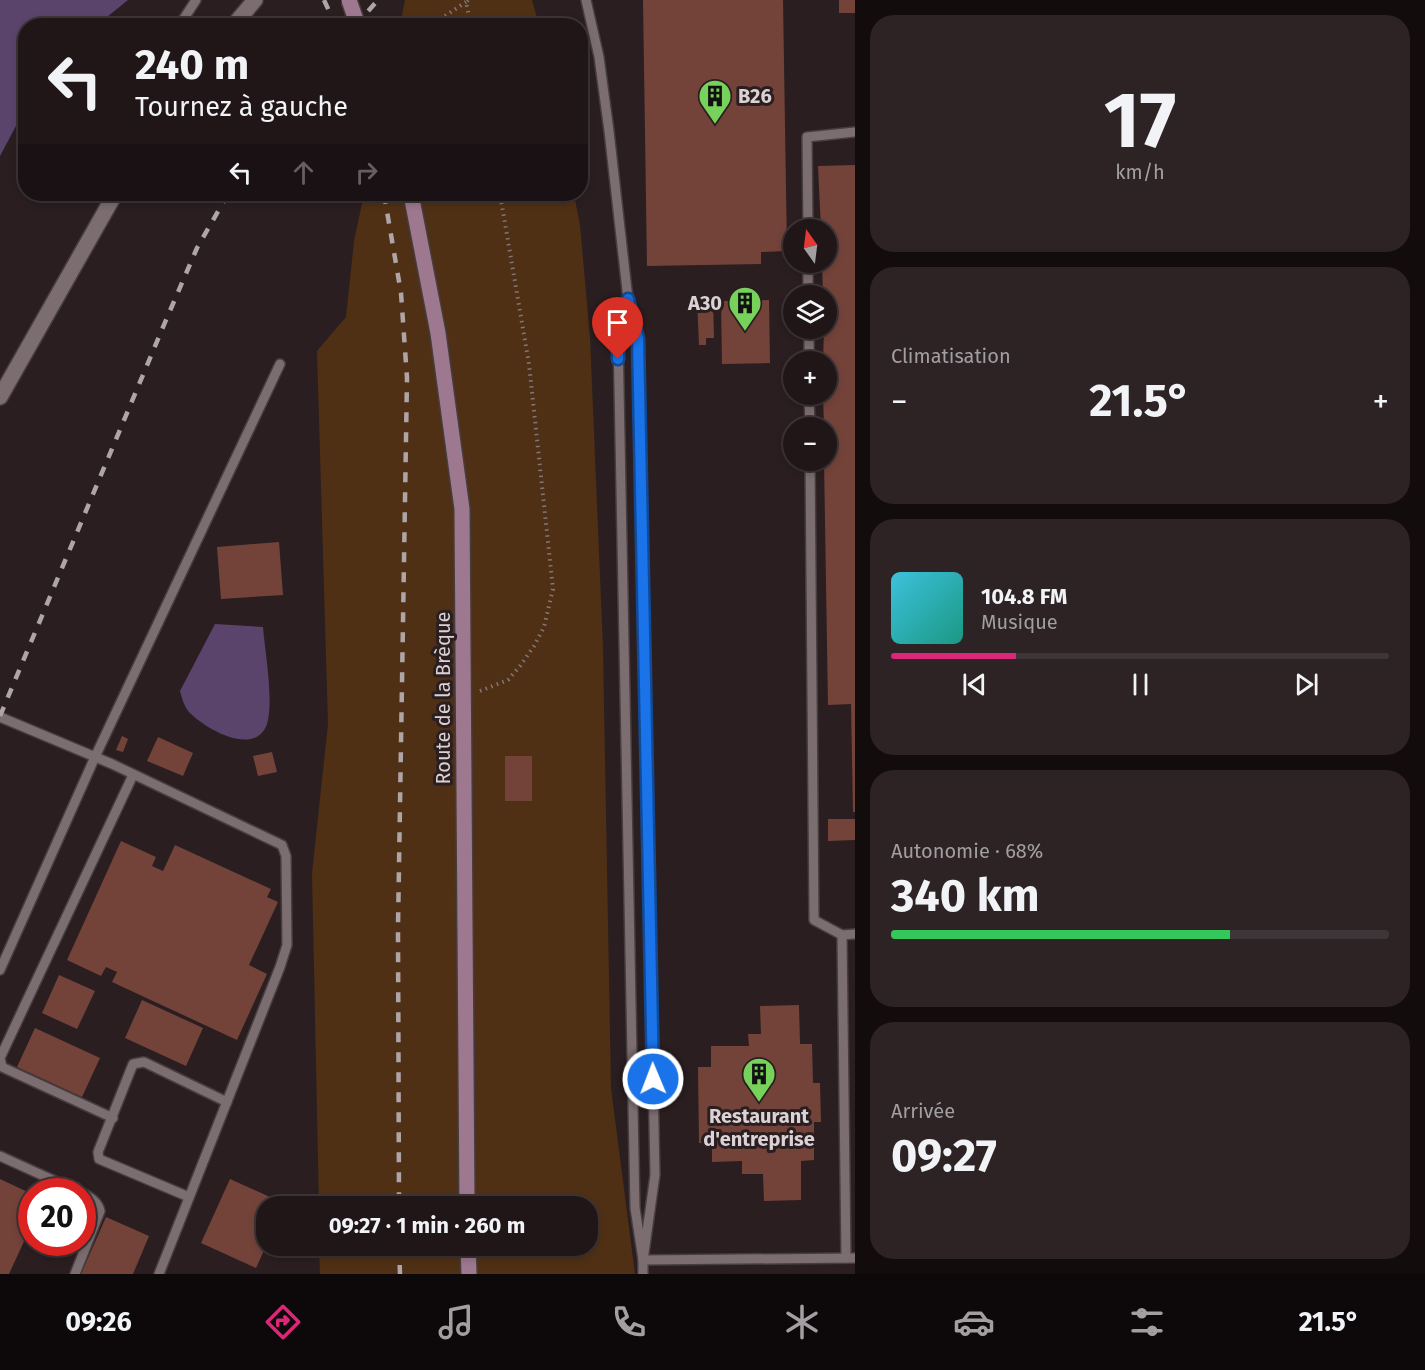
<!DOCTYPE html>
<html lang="fr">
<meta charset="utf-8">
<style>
body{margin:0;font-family:"Fira Sans",sans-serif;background:#2d2325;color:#f1f3f6;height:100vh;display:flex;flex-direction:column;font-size:22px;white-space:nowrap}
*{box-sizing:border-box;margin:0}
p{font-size:20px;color:#a29fa2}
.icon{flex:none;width:33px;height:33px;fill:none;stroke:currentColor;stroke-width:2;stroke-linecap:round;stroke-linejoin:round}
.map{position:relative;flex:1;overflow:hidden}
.drawer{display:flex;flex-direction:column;gap:15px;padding:15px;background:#120c0d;width:570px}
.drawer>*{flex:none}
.top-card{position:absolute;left:18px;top:18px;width:570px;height:183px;border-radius:24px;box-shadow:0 3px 9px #0003,0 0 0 2px #3d3537;background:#201618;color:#f1f3f6;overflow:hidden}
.needle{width:39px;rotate:346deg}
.controls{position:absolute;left:783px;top:219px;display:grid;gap:12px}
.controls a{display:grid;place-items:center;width:54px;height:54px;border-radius:50%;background:#201618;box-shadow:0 3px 9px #0003,0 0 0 2px #3d3537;font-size:30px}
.speed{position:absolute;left:18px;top:1178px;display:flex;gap:12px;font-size:30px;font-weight:700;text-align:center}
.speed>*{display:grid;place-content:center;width:78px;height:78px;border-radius:50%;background:#201618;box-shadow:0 3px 9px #0003,0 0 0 2px #3d3537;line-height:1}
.speed .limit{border:9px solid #d22;background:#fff;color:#111}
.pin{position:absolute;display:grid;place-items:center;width:51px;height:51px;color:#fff;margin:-62px -26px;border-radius:50% 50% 50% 0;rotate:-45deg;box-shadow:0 0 6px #0007}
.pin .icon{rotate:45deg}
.me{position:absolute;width:66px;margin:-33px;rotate:359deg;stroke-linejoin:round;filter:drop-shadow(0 0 4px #0008)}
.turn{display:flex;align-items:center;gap:21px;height:126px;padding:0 18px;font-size:27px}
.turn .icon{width:78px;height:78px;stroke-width:2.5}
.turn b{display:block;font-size:42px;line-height:51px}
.lanes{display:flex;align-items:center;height:57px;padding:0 18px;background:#0003;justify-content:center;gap:30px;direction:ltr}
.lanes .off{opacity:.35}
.big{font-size:45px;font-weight:700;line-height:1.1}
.drawer .widget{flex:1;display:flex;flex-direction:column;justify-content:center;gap:9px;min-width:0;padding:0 21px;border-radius:24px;background:#2d2325}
.drawer .dial{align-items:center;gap:0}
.dial b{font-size:78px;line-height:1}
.song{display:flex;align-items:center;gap:18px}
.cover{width:72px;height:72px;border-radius:9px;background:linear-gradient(135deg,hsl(190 70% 55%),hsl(170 70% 35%))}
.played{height:6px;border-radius:3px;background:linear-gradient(90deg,#db2777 25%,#3d3537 25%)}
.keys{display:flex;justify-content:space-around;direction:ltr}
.heat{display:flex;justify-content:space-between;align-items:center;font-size:33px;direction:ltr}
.charge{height:9px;border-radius:4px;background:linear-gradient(90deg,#34c759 68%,#3d3537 0)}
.trip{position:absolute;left:256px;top:1196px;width:342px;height:60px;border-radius:24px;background:#201618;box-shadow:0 3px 9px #0003,0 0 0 2px #3d3537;font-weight:700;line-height:60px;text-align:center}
.menu{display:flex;height:96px;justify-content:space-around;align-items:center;background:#0d090a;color:#a29fa2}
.menu .icon{width:42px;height:42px}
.menu .current{color:#db2777}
.menu b{font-size:27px;color:#f1f3f6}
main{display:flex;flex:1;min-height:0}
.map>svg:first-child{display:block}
.green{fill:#4f3015}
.water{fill:#5b446b}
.building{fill:#73433a}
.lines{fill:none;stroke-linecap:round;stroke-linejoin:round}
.service-casing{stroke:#463d3f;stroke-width:12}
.tertiary-casing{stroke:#463d3f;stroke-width:18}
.secondary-casing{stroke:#463d3f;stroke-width:18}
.path{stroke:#817779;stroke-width:4;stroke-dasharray:1.5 4.5;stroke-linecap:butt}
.service{stroke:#7b6d70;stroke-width:9}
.tertiary{stroke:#7b6d70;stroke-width:15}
.secondary{stroke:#9e788e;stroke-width:15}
.rail{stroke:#aea5a7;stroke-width:4.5;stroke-dasharray:10 10;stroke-linecap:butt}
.secondary-bridge-casing{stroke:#463d3f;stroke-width:18;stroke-linecap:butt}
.secondary-bridge{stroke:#9e788e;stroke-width:15}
.route-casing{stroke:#114b97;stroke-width:15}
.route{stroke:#1a73e8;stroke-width:10}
.labels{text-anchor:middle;stroke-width:6;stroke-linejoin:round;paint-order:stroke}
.poi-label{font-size:20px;font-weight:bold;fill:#dad2d4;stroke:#2a1e20;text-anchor:start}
.street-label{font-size:20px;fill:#dad2d4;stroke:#2a1e20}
</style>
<main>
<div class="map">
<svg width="855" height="1274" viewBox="0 0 855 1274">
<rect width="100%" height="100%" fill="#2a1e20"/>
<g class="green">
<polygon points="405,0 532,0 539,25 400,25"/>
<polygon points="364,194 574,194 580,225 590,337 603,648 611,1088 635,1274 320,1274 319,1245 588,1245 588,1206 319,1206 312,873 328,724 317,351 346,317 354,241"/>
</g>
<g class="water">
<polygon points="0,0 128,0 97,25 26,26 25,109 0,156"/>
<path d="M215,624L263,627C265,652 274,701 267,724C255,758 204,728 189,712C184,706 182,698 180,691Z"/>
</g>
<g class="building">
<polygon points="643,0 783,0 787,251 761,252 761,264 647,266"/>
<rect x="839" y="0" width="16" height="13"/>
<polygon points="855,165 855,812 853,812 851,704 828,705 824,460 826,460 826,428 824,428 823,394 826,394 826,362 823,362 824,328 826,328 826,296 823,296 822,262 826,262 826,230 821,230 818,166"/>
<polygon points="713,298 714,338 706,338 706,345 699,345 697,299"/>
<polygon points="769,300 770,363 722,364 721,301"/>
<polygon points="279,542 283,595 221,599 217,547"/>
<polygon points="122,736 128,739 123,752 116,750"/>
<polygon points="158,737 193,753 183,776 147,761"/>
<polygon points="272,752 277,772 258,776 253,756"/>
<rect x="505" y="756" width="27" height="45"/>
<polygon points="828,819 855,819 855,840 828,841"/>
<polygon points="121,841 156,857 152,866 163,871 175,845 271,889 267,897 278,902 249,965 267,974 237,1040 112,982 117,972 106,967 101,976 67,960"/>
<polygon points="59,975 95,991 77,1029 42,1013"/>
<polygon points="142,1000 203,1028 186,1066 125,1038"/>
<polygon points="799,1005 800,1044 812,1044 813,1083 820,1083 821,1122 814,1122 814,1160 801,1161 801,1200 764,1201 763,1174 742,1174 742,1161 712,1162 712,1143 699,1143 698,1067 711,1067 711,1046 749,1046 748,1034 761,1034 760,1006"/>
<polygon points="35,1028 100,1058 82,1097 17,1067"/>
<polygon points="0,1179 32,1194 32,1224 9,1274 0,1274"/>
<polygon points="230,1179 272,1198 263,1219 267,1221 267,1244 256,1268 201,1243"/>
<polygon points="106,1217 149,1236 133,1274 81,1274"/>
</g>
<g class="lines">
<g class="service-casing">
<g id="service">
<polyline points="586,0 599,57 609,131 628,299 638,339 655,1175 643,1260"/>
<polyline points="179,26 196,0"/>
<polyline points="808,230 807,137 855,132"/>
<polyline points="808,262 808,296"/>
<polyline points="628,301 618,336 635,1208 643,1260 643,1274"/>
<polyline points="809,328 809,362"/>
<polyline points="809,394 810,428"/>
<polyline points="810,460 814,920 842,935 855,934"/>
<polyline points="0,717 112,764 282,845 286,856 287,945 280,967 159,1274"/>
<polyline points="842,935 846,1258"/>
<polyline points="0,970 95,757 280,364"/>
<polyline points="113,1118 2,1067 0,1058 133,775"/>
<polyline points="0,1156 77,1191"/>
<polyline points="189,1197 99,1159 98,1152 133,1064 144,1062 227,1102"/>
<polyline points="643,1260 855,1258"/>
<path d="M75,1274L100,1211C98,1202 91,1197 82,1193"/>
</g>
</g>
<g class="tertiary-casing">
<g id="tertiary">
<polyline points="233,26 255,0"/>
<polyline points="0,397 115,194"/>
</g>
</g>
<g class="secondary-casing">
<g id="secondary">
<polyline points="411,194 438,333 462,509 467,1206"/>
<polyline points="468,1245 469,1274"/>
</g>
</g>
<g class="path">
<polyline points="468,0 466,2 471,26"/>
<polyline points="430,26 466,2"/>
<polyline points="480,691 508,680 520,666 534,646 544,627 553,589 529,364 500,194"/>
</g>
<use href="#service" class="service"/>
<use href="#tertiary" class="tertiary"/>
<use href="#secondary" class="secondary"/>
<g class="rail">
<polyline points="324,0 336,26"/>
<polyline points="355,26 378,0"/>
<polyline points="384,194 401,293 407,378 398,927 399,1206"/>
<polyline points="0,716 166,320 197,248 228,194"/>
<polyline points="399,1245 400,1274"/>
</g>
<g class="secondary-bridge-casing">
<polyline id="secondary-bridge" points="349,0 358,26"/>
</g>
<use href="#secondary-bridge" class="secondary-bridge"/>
</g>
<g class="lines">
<g class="route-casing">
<polyline id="route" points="618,359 618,336 628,299 638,339 653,1079"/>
</g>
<use href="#route" class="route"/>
</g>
<defs>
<g id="building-pin" transform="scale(1.725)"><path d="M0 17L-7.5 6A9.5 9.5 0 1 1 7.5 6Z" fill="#76d25a" stroke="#2a1e20"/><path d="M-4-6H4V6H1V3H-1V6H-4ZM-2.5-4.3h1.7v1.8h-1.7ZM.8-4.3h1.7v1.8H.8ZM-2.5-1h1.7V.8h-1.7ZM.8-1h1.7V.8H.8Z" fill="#111"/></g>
</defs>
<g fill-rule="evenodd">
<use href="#building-pin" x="715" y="96"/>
<use href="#building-pin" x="745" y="303"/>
<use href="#building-pin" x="759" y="1074"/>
</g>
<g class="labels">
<g class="poi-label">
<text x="738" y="103">B26</text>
<text x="722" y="310" text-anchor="end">A30</text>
<text x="759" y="1123" text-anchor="middle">Restaurant<tspan x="759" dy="23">d'entreprise</tspan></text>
</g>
<g class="street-label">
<text transform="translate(443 698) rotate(-90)" y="7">Route de la Brèque</text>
</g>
</g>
</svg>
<div class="controls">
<a><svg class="needle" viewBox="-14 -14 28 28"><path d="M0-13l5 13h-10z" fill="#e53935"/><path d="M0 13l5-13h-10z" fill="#a29fa2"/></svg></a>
<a><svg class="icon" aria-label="layers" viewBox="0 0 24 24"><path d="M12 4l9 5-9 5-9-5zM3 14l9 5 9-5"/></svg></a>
<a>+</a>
<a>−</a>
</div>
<div class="speed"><div class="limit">20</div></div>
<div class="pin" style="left:618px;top:359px;background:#d93025"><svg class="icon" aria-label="arrive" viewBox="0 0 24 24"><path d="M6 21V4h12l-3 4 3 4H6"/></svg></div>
<svg class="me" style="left:653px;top:1079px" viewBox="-20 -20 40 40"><circle r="17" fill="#1a73e8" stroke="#fff" stroke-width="3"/><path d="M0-11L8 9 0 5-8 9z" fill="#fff"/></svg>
<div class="trip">09:27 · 1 min · 260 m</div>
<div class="top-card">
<div class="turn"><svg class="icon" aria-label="left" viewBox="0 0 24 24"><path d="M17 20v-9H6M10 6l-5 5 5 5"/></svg><div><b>240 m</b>Tournez à gauche</div></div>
<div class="lanes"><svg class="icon" aria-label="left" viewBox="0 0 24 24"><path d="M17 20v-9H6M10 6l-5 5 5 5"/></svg><svg class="icon off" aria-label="ahead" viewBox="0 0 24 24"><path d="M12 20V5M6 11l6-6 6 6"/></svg><svg class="icon off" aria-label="right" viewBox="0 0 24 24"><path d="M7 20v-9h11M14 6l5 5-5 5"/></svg></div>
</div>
</div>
<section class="drawer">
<div class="widget dial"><b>17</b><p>km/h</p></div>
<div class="widget"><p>Climatisation</p>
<div class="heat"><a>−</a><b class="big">21.5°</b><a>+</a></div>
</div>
<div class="widget">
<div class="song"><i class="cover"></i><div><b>104.8 FM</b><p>Musique</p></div></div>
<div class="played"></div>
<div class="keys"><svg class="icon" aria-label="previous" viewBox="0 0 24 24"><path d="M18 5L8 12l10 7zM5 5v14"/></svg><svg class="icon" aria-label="pause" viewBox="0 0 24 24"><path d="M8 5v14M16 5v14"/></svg><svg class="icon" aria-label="next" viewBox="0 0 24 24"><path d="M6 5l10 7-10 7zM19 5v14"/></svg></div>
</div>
<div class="widget"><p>Autonomie · 68%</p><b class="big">340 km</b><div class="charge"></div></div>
<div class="widget"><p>Arrivée</p><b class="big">09:27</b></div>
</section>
</main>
<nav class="menu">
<b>09:26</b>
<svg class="icon current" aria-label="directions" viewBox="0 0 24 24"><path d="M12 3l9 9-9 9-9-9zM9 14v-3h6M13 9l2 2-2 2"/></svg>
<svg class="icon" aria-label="music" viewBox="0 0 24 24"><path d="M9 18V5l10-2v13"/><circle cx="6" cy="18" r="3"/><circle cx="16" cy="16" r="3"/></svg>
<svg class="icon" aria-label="phone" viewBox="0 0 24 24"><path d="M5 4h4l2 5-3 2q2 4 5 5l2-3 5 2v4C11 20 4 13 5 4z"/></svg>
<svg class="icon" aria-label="climate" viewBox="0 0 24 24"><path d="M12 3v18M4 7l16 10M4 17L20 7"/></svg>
<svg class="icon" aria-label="car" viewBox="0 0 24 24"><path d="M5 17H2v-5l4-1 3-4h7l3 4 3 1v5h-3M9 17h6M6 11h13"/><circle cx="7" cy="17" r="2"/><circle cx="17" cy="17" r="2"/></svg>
<svg class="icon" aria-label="filters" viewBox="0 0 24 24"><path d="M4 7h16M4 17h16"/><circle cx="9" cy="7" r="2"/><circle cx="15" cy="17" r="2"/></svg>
<b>21.5°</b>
</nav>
